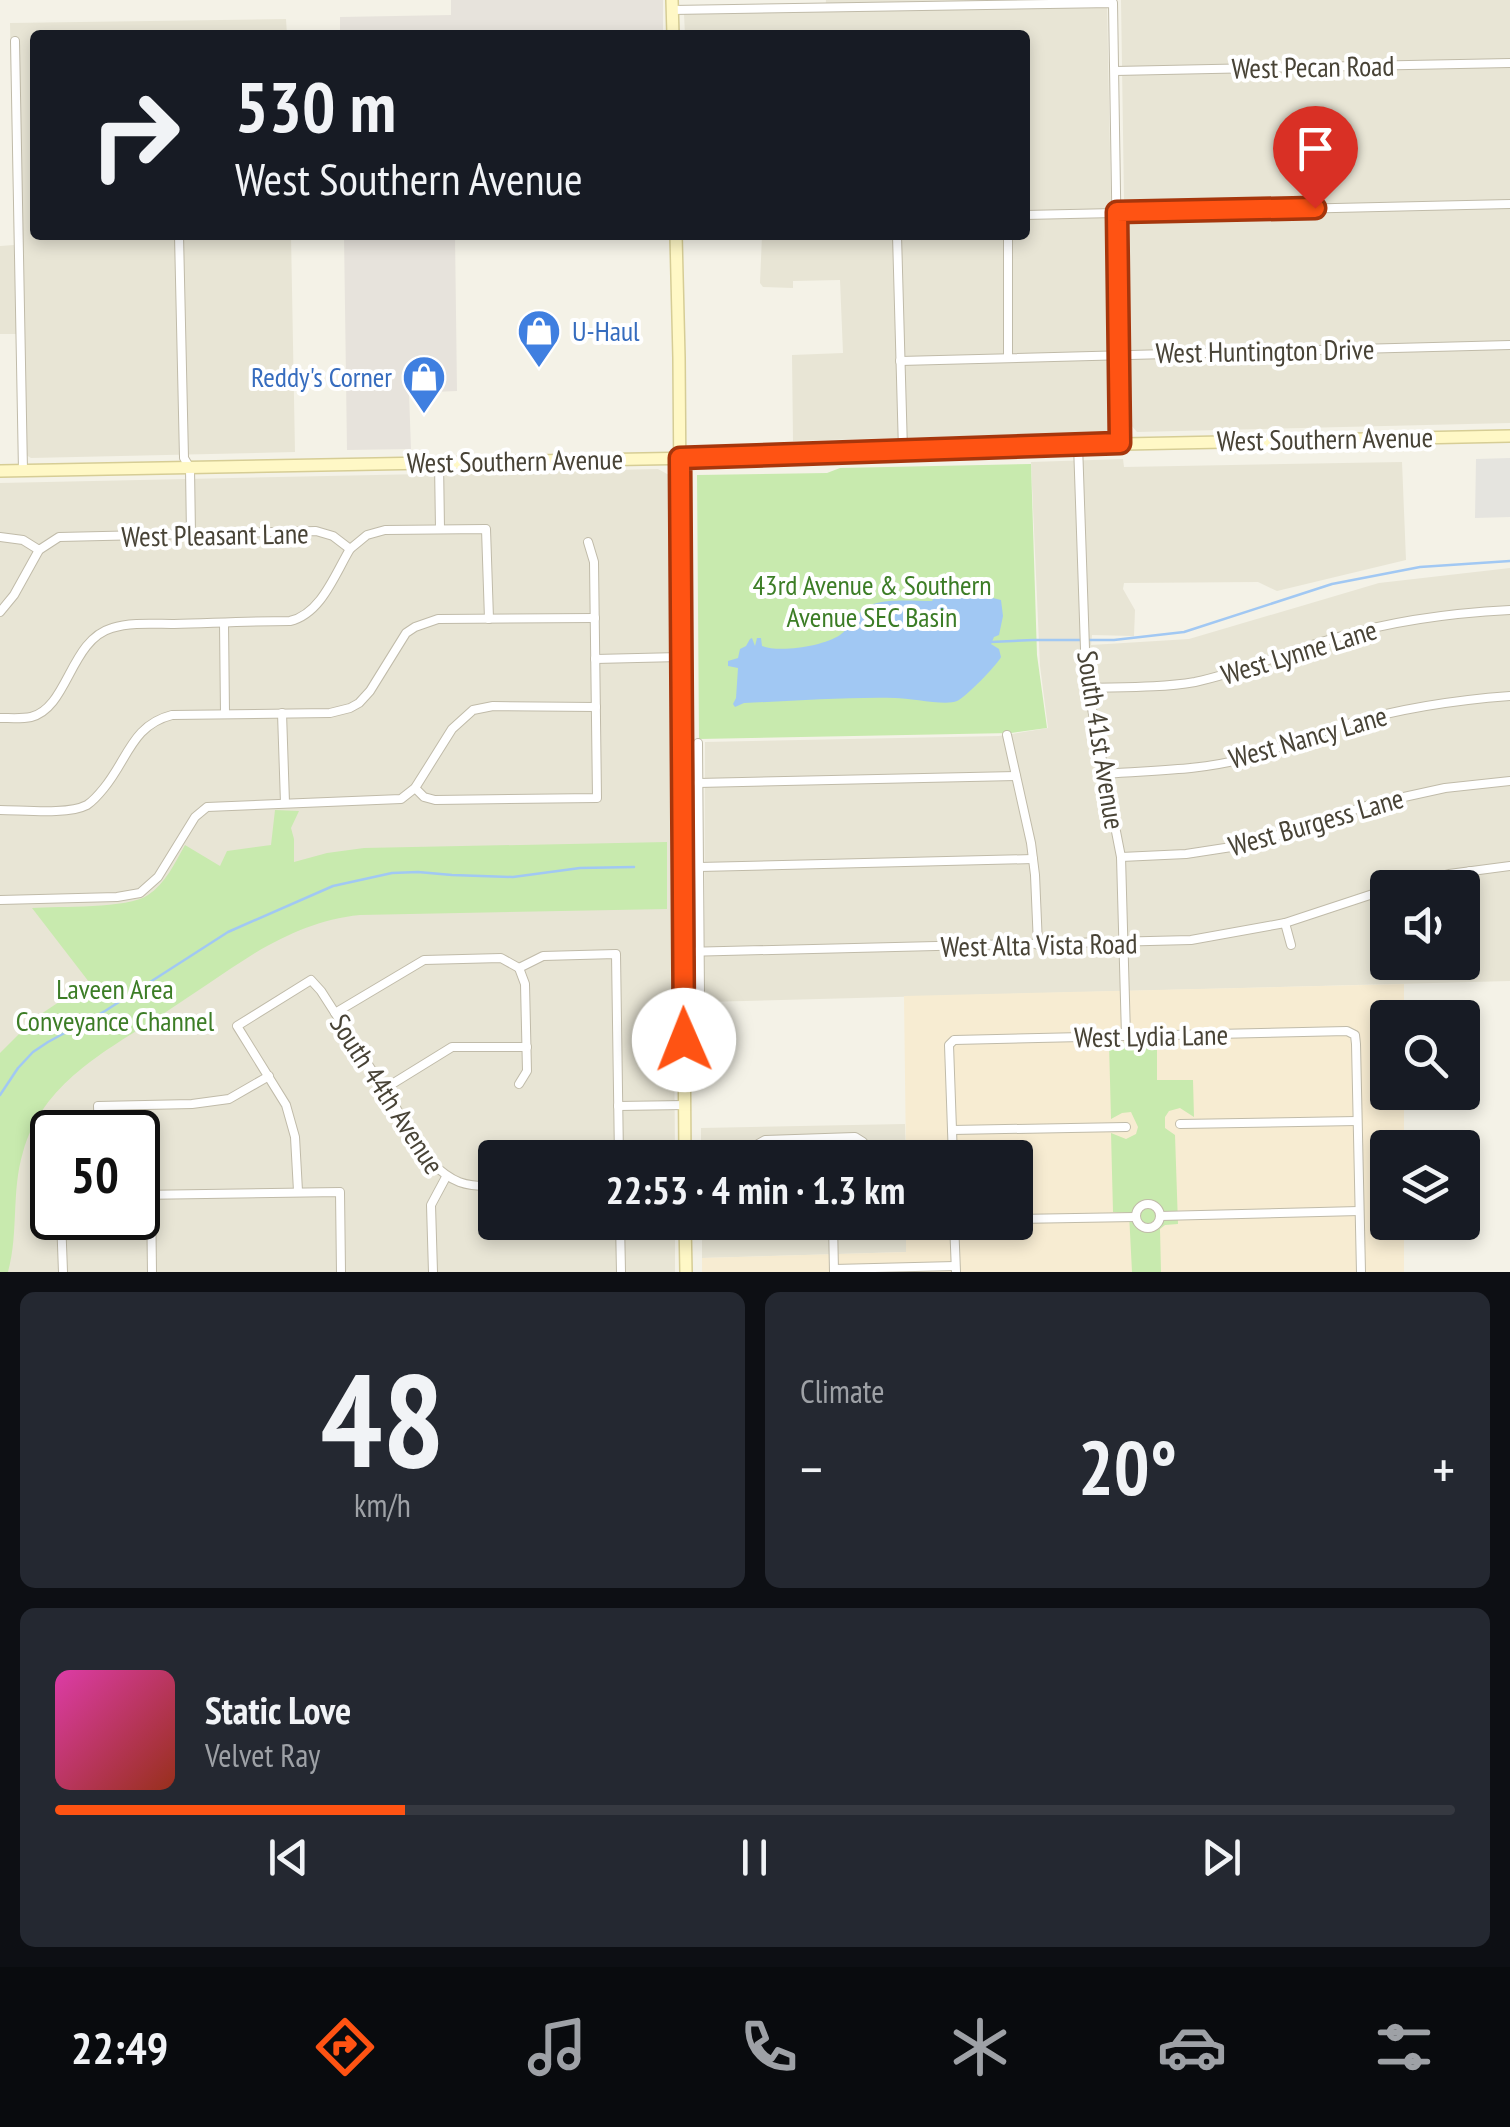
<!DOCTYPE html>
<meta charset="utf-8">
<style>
body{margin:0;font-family:"PT Sans Narrow",sans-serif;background:#242831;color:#f1f3f6;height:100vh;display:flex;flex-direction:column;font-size:38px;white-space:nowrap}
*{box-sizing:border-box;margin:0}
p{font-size:32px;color:#9ea1a6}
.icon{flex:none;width:55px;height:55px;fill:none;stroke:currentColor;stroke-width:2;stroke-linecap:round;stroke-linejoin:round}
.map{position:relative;height:1272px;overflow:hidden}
.side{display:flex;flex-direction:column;gap:20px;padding:20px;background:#0d0f14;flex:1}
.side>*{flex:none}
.hud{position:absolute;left:30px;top:30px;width:1000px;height:210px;border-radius:10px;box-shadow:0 5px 15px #0003;background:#171b24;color:#f1f3f6;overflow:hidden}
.tools{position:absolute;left:1370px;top:870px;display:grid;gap:20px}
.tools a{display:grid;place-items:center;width:110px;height:110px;border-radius:10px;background:#171b24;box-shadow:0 5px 15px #0003;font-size:50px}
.speed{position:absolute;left:30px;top:1110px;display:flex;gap:20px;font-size:50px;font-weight:700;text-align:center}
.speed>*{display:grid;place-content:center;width:130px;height:130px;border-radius:50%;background:#171b24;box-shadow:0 5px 15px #0003;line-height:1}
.speed .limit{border:5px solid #111;border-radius:15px;background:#fff;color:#111}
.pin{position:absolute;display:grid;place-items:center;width:85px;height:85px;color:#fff;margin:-102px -42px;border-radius:50% 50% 50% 0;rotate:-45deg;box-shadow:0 0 10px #0007}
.pin .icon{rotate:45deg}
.me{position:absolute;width:110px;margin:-55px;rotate:359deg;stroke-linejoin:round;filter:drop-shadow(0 0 8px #0008)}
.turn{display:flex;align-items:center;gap:35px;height:210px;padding:0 40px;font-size:45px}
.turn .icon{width:130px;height:130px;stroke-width:2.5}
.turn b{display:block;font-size:70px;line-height:85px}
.big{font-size:75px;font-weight:600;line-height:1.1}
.side .card{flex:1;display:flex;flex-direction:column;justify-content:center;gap:15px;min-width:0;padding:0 35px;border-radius:15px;background:#242831}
.side .dial{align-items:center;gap:0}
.dial b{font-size:130px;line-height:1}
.song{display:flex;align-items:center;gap:30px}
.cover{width:120px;height:120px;border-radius:15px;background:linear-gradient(135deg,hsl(320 70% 55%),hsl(10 70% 35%))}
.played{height:10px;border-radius:5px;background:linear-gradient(90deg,#ff5313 25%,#363941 25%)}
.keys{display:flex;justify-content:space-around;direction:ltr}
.heat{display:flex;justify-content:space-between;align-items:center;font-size:55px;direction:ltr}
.side .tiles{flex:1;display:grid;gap:20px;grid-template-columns:1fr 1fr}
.card:last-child{grid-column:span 2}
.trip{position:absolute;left:478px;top:1140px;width:555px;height:100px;border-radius:10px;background:#171b24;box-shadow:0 5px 15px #0003;font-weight:600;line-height:100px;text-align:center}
.menu{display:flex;height:160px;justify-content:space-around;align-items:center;background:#090b0e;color:#9ea1a6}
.menu .icon{width:70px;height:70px}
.menu .selected{color:#ff5313}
.menu b{font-size:45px;color:#f1f3f6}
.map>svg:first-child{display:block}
.residential{fill:#e8e5d5;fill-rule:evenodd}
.commercial{fill:#f7ecd2}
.industrial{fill:#e7e3dc}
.green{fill:#c8eaae}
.parking{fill:#e5e4df}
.water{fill:#a1c8f3}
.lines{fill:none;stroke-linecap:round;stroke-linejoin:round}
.stream{stroke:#a1c8f3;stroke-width:2.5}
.street-casing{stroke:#c0bba9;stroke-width:10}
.secondary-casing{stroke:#d6cd95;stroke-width:14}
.street{stroke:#fff;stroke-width:8}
.secondary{stroke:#fff8c6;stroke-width:11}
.route-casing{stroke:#a6360c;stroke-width:25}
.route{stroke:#ff5313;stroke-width:18}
.labels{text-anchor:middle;stroke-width:8;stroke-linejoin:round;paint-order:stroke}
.street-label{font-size:28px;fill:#484336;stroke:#fff}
.shop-label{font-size:28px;fill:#366cbe;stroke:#fff;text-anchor:start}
.park-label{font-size:28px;fill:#3c7d26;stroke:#fff}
</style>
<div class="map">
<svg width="1510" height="1272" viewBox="0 0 1510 1272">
<rect width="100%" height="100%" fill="#f4f2e7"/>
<g class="residential">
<polygon points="826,0 1114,0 1107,3 1115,398 1113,399 1113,427 1110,432 793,441 792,355 843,353 840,280 793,281 793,288 763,287 760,283 762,235 1025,235 1025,35 685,35 684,14 825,11"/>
<polygon points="1121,0 1510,0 1510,423 1137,432 1131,425 1130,400 1127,399"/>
<polygon points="286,19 287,35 35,35 35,235 291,235 295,452 31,458 26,455 23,334 0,334 0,246 14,245 10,23"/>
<path d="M1123,459L1124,467L1402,462L1406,560L1277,591L1258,582L1124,583L1123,589L1135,610L1134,636L1092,635L1091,645L1189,639L1379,583L1510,568V981L704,1002L705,742L999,736L1048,728L1040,666L1031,462ZM1388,888H1462V962H1388Z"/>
<path d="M658,469L669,475L670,479L675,1157L495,1158V1222L675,1223V1272H0V483ZM52,1132H138V1218H52Z"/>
<polygon points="905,1124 906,1157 701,1157 701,1128"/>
<polygon points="702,1223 906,1223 906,1252 702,1258"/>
</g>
<polygon class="commercial" points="1404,984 1404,1017 1388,1018 1388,1092 1404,1093 1404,1147 1388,1148 1388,1222 1404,1223 1404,1272 702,1272 702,1258 906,1252 906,1223 1015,1222 1015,1158 906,1157 904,996"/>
<g class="industrial">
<polygon points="451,0 663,0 663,35 340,35 340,17 451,15"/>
<polygon points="344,235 455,235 457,391 409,393 411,449 347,450"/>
</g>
<g class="green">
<polygon points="1031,464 1037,655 1047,728 1011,733 699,739 697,475 827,473 840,468"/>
<path d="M275,810L299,811L291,828L294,839V862L327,853L364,848L667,842V909L360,915C321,919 289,933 255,953C223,973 192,995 160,1016C104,1052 43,1083 23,1152C11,1192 19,1232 8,1272H0V1053L35,1018L89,982L32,908C59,906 128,909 148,895C165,884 175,863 185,845L220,866L227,851L271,845Z"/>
<polygon points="1157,1041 1157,1080 1193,1080 1194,1117 1180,1108 1169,1111 1165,1117 1165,1128 1175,1135 1178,1224 1165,1225 1160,1229 1161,1272 1132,1272 1129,1213 1113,1212 1111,1133 1126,1139 1136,1134 1138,1127 1131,1112 1122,1113 1111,1119 1109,1043"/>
</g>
<polygon class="parking" points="1510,458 1510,517 1475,518 1476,459"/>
<path class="water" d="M981,595L1001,600L1003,616L999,635L994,637L991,644L999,649L1001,657C998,664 964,699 957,701C946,706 910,698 895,698C844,697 794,701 744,703L735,707L733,704L736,698L738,668L728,666V661L738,658L740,649L746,646L750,639L752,638L755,646L757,638H761L762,646C780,653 824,646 840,635C851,627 857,612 868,606C885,598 913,601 932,601L934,598Z"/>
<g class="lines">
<g class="stream">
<polyline points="991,642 1033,640 1114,640 1184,632 1332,584 1420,567 1510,561"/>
<polyline points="0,1095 18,1068 33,1052 48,1042 105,1011 228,932 333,886 392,873 418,872 452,875 513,877 580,868 634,867"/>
</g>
<g class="street-casing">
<g id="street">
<polyline points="672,10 1113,3 1120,443"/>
<polyline points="15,41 23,471"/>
<polyline points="1115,71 1510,63"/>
<polyline points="1025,215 1510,204"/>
<polyline points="179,235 184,458 190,468 191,535"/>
<polyline points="897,235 903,450"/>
<polyline points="1008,235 1008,357"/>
<polyline points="900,361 1510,345"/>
<polyline points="1078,444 1086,678 1121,857 1126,1036"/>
<polyline points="439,462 440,529"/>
<polyline points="0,537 23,540 39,550 59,537 316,531 333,536 350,549 367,535 385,530 486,529 489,619"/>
<polyline points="0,612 14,595 39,550"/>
<polyline points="224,623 225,714"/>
<polyline points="595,659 680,657"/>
<path d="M1087,688C1123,687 1160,688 1195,682C1243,672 1288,651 1335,638C1391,621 1451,613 1510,610"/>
<polyline points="282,713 285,803"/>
<path d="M0,718C10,718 22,719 31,717C68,708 70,640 112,628C131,622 154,624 174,624C213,623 252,621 290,621C321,614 335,574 350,549"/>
<polyline points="1007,735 1031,843 1035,875 1038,945"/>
<polyline points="698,743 700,995"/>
<path d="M1105,774C1151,770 1197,771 1242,759C1279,749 1314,733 1351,723C1403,708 1456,700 1510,696"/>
<polyline points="698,783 1016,776"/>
<polyline points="415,788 424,797 435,800 597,798 594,562 588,542"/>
<path d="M0,810C23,810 68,815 87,805C93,801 100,793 104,788C128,759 132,725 172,715L330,713L350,708L359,703L370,691L406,633L415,627L438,619L595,618"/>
<polyline points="1121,857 1186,854 1251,844 1372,804 1445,788 1510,781"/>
<polyline points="699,867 1033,859"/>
<polyline points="1470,871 1471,936"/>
<polyline points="1392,888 1449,874 1510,866"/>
<polyline points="1380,891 1381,941"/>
<polyline points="0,900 117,897 140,893 158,877 195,817 207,807 401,799 415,788 452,729 473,710 493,706 596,707"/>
<polyline points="1285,923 1291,945"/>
<polyline points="683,952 1191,940 1285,923 1388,889"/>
<polyline points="335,1013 424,960 501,958 519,968 543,956 616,954 619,1158"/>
<polyline points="519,1084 527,1071 525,984 519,968"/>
<polyline points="384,1089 452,1047 527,1047"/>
<polyline points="618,1106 685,1105"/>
<polyline points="1180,1124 1357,1121"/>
<polyline points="952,1130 1126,1127"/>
<polyline points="99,1132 98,1106 192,1104 229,1099 269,1076"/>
<polyline points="757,1158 758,1144 765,1140 855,1137 863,1142 865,1158"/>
<polyline points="953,1158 949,1045 954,1040 1347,1031 1355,1035 1356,1044 1361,1272"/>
<path d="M298,1191L295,1137L286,1105L237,1026L311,980L321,991L430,1161C452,1183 465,1187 495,1186"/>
<polyline points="138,1195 340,1192 341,1272"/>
<polyline points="151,1195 152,1272"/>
<circle cx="1148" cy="1216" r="12"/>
<polyline points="1160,1216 1359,1211"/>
<polyline points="61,1218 63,1272"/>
<polyline points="1015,1219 1135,1217"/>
<polyline points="620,1222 621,1272"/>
<polyline points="833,1222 834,1272"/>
<polyline points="954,1222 956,1272"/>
<polyline points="834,1269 955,1266"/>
<polyline points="433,1272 431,1205 446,1177"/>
</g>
</g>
<g class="secondary-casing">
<g id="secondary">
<polyline points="672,0 673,35"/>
<polyline points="676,235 679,358 685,1158"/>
<polyline points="0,471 697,458 1027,446 1510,436"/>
<polyline points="685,1222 686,1272"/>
</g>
</g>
<use href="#street" class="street"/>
<use href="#secondary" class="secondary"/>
</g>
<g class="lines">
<g class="route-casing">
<polyline id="route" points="684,1040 680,458 1120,443 1117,212 1315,208"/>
</g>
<use href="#route" class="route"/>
</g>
<defs>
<g id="shop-pin" transform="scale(2.25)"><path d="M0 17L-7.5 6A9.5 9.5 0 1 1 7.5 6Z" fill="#3f7fe0" stroke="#fff"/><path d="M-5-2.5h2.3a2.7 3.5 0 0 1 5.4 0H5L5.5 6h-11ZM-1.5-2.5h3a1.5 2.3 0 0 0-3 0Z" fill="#fff"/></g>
</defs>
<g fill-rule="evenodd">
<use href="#shop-pin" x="539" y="331"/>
<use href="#shop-pin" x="424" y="377"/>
</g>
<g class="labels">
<g class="street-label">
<text transform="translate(1313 67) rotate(-1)" y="10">West Pecan Road</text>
<text transform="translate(1265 351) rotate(-1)" y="10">West Huntington Drive</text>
<text transform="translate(1325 439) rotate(-1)" y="10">West Southern Avenue</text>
<text transform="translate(515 461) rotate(-1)" y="10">West Southern Avenue</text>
<text transform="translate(215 535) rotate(-1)" y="10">West Pleasant Lane</text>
<text transform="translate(1299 652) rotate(-17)" y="10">West Lynne Lane</text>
<text transform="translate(1308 737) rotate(-16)" y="10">West Nancy Lane</text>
<text transform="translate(1101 740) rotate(81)" y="10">South 41st Avenue</text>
<text transform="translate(1316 822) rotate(-16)" y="10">West Burgess Lane</text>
<text transform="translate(1039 945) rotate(-1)" y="10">West Alta Vista Road</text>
<text transform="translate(1151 1036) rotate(-1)" y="10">West Lydia Lane</text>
<text transform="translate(387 1094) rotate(57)" y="10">South 44th Avenue</text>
</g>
<g class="shop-label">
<text x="572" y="341">U-Haul</text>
<text x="392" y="387" text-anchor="end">Reddy's Corner</text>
</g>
<g class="park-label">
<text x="872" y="595">43rd Avenue &amp; Southern<tspan x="872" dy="32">Avenue SEC Basin</tspan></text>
<text x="115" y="999">Laveen Area<tspan x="115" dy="32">Conveyance Channel</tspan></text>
</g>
</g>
</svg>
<div class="tools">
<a><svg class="icon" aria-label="sound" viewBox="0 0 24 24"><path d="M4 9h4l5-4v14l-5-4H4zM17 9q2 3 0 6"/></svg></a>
<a><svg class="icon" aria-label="search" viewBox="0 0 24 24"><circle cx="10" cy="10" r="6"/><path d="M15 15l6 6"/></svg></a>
<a><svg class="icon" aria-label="layers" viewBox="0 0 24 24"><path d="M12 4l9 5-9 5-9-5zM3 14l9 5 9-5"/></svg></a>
</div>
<div class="speed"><div class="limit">50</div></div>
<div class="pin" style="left:1315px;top:208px;background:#d93025"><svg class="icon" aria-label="arrive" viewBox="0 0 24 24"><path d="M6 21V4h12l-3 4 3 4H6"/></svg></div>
<svg class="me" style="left:684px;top:1040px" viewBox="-20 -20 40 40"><circle r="19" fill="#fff"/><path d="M0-13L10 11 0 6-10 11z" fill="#ff5313"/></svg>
<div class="trip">22:53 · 4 min · 1.3 km</div>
<div class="hud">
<div class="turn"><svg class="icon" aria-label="right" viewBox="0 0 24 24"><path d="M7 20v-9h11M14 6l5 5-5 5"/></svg><div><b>530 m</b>West Southern Avenue</div></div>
</div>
</div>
<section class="side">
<div class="tiles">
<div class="card dial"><b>48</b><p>km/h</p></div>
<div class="card"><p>Climate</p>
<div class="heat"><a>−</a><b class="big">20°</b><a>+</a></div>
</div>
<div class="card">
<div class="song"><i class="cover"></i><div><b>Static Love</b><p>Velvet Ray</p></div></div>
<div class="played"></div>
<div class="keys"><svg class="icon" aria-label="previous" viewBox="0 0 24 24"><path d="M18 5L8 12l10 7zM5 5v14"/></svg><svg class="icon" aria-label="pause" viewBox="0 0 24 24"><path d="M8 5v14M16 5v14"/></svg><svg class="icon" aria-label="next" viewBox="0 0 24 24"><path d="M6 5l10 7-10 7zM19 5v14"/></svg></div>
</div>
</div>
</section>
<nav class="menu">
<b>22:49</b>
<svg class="icon selected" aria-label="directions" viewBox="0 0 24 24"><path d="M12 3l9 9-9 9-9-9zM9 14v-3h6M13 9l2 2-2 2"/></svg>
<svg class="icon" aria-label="music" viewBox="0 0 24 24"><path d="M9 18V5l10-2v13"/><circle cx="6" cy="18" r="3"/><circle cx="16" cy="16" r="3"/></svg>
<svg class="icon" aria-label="phone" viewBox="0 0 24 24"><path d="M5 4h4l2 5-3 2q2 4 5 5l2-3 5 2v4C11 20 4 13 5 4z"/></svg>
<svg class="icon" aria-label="climate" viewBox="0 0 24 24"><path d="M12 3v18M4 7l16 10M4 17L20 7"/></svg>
<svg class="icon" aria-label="car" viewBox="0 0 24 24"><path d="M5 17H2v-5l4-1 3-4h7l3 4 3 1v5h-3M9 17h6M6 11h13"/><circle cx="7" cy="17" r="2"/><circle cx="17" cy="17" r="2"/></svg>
<svg class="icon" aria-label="filters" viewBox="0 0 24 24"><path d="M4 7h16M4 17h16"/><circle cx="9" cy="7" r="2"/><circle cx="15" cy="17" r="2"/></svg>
</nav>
